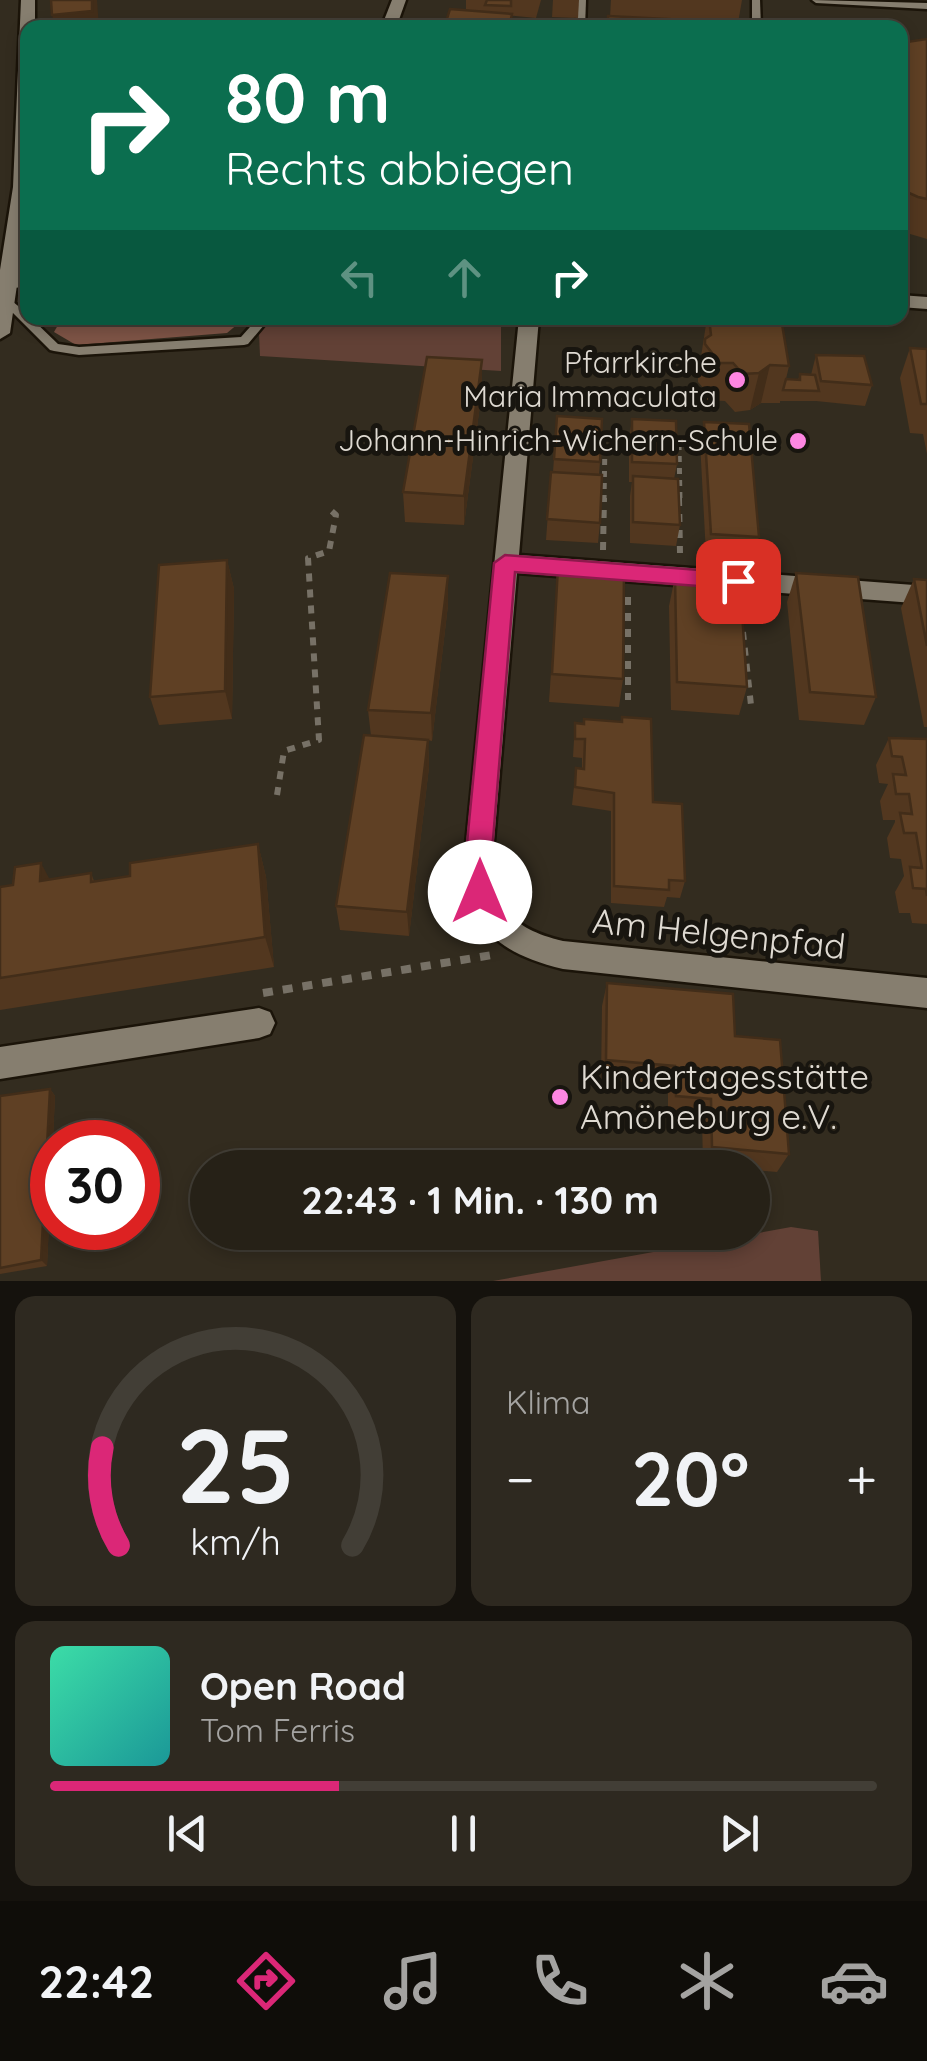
<!DOCTYPE html>
<html lang="de">
<meta charset="utf-8">
<style>
body{margin:0;font-family:Quicksand,sans-serif;background:#2e2920;color:#f1f3f6;height:100vh;display:flex;flex-direction:column;font-size:38px;white-space:nowrap}
*{box-sizing:border-box;margin:0}
p{font-size:32px;color:#a4a3a1}
.icon{flex:none;width:55px;height:55px;fill:none;stroke:currentColor;stroke-width:2;stroke-linecap:round;stroke-linejoin:round}
.map{position:relative;height:1281px;overflow:hidden}
.details{display:flex;flex-direction:column;gap:15px;padding:15px;background:#15120d;flex:1}
.details>*{flex:none}
.guide{position:absolute;left:20px;top:20px;width:888px;height:305px;border-radius:20px;box-shadow:0 5px 15px #0003,0 0 0 2px #423e36;background:#0b6e4f;color:#fff;overflow:hidden}
.speed{position:absolute;left:30px;top:1120px;display:flex;gap:20px;font-size:50px;font-weight:700;text-align:center}
.speed>*{display:grid;place-content:center;width:130px;height:130px;border-radius:50%;background:#262117;box-shadow:0 5px 15px #0003,0 0 0 2px #423e36;line-height:1}
.speed .limit{border:15px solid #d22;background:#fff;color:#111}
.pin{position:absolute;display:grid;place-items:center;width:85px;height:85px;color:#fff;margin:-42px;border-radius:20px;box-shadow:0 5px 15px #0006}
.me{position:absolute;width:110px;margin:-55px;rotate:0deg;stroke-linejoin:round;filter:drop-shadow(0 0 8px #0008)}
.turn{display:flex;align-items:center;gap:35px;height:210px;padding:0 40px;font-size:45px}
.turn .icon{width:130px;height:130px;stroke-width:2.5}
.turn b{display:block;font-size:70px;line-height:85px}
.lanes{display:flex;align-items:center;height:95px;padding:0 40px;background:#0003;justify-content:center;gap:50px;direction:ltr}
.lanes .off{opacity:.35}
.big{font-size:75px;font-weight:700;line-height:1.1}
.details .tile{flex:1;display:flex;flex-direction:column;justify-content:center;gap:15px;min-width:0;padding:0 35px;border-radius:20px;background:#2e2920}
.details .dial{align-items:center;gap:0}
.dial svg{height:260px;overflow:visible;fill:none;stroke:#423e36;stroke-width:7;stroke-linecap:round;text-anchor:middle}
.dial text{fill:#f1f3f6;stroke:none}
.song{display:flex;align-items:center;gap:30px}
.cover{width:120px;height:120px;border-radius:15px;background:linear-gradient(135deg,hsl(160 70% 55%),hsl(180 70% 35%))}
.played{height:10px;border-radius:5px;background:linear-gradient(90deg,#db2777 35%,#423e36 35%)}
.keys{display:flex;justify-content:space-around;direction:ltr}
.heat{display:flex;justify-content:space-between;align-items:center;font-size:55px;direction:ltr}
.details .tiles{flex:1;display:grid;gap:15px;grid-template-columns:1fr 1fr}
.tile:last-child{grid-column:span 2}
.trip{position:absolute;left:190px;top:1150px;width:580px;height:100px;border-radius:50px;background:#262117;box-shadow:0 5px 15px #0003,0 0 0 2px #423e36;font-weight:700;line-height:100px;text-align:center}
.tabs{display:flex;height:160px;justify-content:space-around;align-items:center;background:#0f0d09;color:#a4a3a1}
.tabs .icon{width:70px;height:70px}
.tabs .selected{color:#db2777}
.tabs b{font-size:45px;color:#f1f3f6}
.map>svg:first-child{display:block}
.green{fill:#624136}
.forest{fill:#7e5446}
.lines{fill:none;stroke-linecap:round;stroke-linejoin:round}
.lane-casing{stroke:#1b1409;stroke-width:5}
.street-casing{stroke:#1b1409;stroke-width:5}
.secondary-casing{stroke:#1b1409;stroke-width:5}
.path-far2{stroke:#777166;stroke-width:5;stroke-dasharray:6 6;stroke-linecap:butt}
.path-far1{stroke:#777166;stroke-width:6;stroke-dasharray:8 8;stroke-linecap:butt}
.path{stroke:#777166;stroke-width:8;stroke-dasharray:10 10;stroke-linecap:butt}
.lane{fill:#867e6f;fill-rule:evenodd}
.street{fill:#867e6f;fill-rule:evenodd}
.secondary{fill:#867e6f;fill-rule:evenodd}
.wall{fill:#52371f}
.shaded-wall{fill:#422d19}
.building{fill:#5f4024;stroke:#422d19;stroke-width:2.5}
.route{fill:#db2777;stroke:#8e194d;stroke-width:2.5}
.poi-dot{fill:#fd86e2;stroke:#18150f;stroke-width:4}
.labels{text-anchor:middle;stroke-width:10;stroke-linejoin:round;paint-order:stroke}
.poi-label{font-size:30px;fill:#dfdad2;stroke:#18150f;text-anchor:end}
.near-street-label{font-size:35px;fill:#dfdad2;stroke:#18150f}
.near-poi-label{font-size:35px;fill:#dfdad2;stroke:#18150f;text-anchor:start}
</style>
<div class="map">
<svg width="927" height="1281" viewBox="0 0 927 1281">
<rect width="100%" height="100%" fill="#332c1f"/>
<g class="green">
<polygon points="272,318 501,318 501,371 260,356 259,333"/>
<polygon points="791,1227 818,1231 821,1281 493,1281"/>
</g>
<polygon class="forest" points="62,318 245,318 227,333 76,345 54,332"/>
<g class="lines">
<g class="lane-casing">
<g id="lane">
<polygon points="578,0 586,0 585,28 576,28"/>
<polygon points="752,0 760,0 761,28 752,28"/>
<polygon points="812,0 927,3 927,9 816,3"/>
<polygon points="7,297 28,314 28,318 31,318 58,344 79,347 241,337 258,318 270,318 248,344 244,345 79,355 54,351 50,350 1,301"/>
</g>
</g>
<g class="street-casing">
<g id="street">
<polygon points="392,0 406,0 396,28 381,28"/>
<polygon points="28,275 28,287 10,288 0,282 10,276"/>
<polygon points="900,295 927,297 927,309 900,307"/>
<path d="M519,318H539L519,555L927,586V604L517,573L492,864C499,913 515,929 563,941L927,978V1008L563,969C499,953 472,931 464,864Z"/>
<polygon points="259,1008 270,1012 275,1023 270,1034 259,1038 0,1079 0,1047"/>
</g>
</g>
<g class="secondary-casing">
<polygon id="secondary" points="21,0 35,0 35,28 28,28 28,210 10,333 0,339 0,270 13,187"/>
</g>
<g class="path-far2">
<polyline points="679,444 680,501"/>
<polyline points="604,501 605,441"/>
</g>
<g class="path-far1">
<polyline points="679,498 680,553"/>
<polyline points="603,550 604,498"/>
<polyline points="628,597 628,700"/>
<polyline points="743,632 751,705"/>
<polyline points="277,795 284,751 319,740 308,558 329,551 336,515 326,506"/>
</g>
<polyline class="path" points="263,993 492,955"/>
<use href="#lane" class="lane"/>
<use href="#street" class="street"/>
<use href="#secondary" class="secondary"/>
</g>
<g class="wall">
<polygon points="466,0 541,0 536,18 466,11"/>
<polygon points="553,0 579,0 578,18 552,17"/>
<polygon points="611,0 742,0 738,23 610,17"/>
<polygon points="927,39 927,239 900,231 900,43"/>
<polygon points="707,318 781,318 789,366 786,379 798,380 800,374 811,375 816,355 872,385 865,406 816,401 780,401 780,403 761,403 750,410 735,412 725,401 706,400 705,390 698,382 698,376"/>
<polygon points="910,348 927,349 927,454 923,434 910,433 900,378"/>
<polygon points="482,390 464,525 405,522 403,492"/>
<polygon points="557,416 600,462 599,475 600,523 598,543 546,540 551,472 553,472"/>
<polygon points="632,419 677,464 674,479 680,525 676,546 630,543 630,496 632,482 629,482 629,439"/>
<polygon points="704,422 759,537 754,557 706,554 700,442"/>
<polygon points="227,560 234,589 232,719 159,725 150,697"/>
<polygon points="558,567 623,679 619,707 549,702"/>
<polygon points="796,573 876,697 864,725 799,720 787,602"/>
<polygon points="448,576 448,605 432,741 428,740 429,767 409,936 340,930 336,906 371,736 368,710"/>
<polygon points="675,577 747,687 739,715 671,710 669,606"/>
<polygon points="914,579 927,580 927,727 924,727 901,608"/>
<polygon points="575,723 653,802 685,881 680,898 667,897 664,907 611,903 611,811 572,805 576,768 582,769 582,758 573,757"/>
<polygon points="889,738 927,739 927,924 912,923 910,913 899,913 895,892 904,876 901,859 890,858 887,838 895,822 895,820 883,820 880,801 888,784 879,783 876,765"/>
<polygon points="258,844 266,877 274,967 0,1010 0,887 91,873 94,881 130,876"/>
<polygon points="607,983 735,1036 789,1154 777,1172 752,1170 752,1168 703,1165 702,1119 668,1116 668,1086 601,1080 602,1006"/>
<polygon points="50,1089 55,1096 47,1266 0,1274 0,1096"/>
</g>
<g class="shaded-wall">
<polygon points="92,0 97,0 99,28 55,28 52,15"/>
<polygon points="482,360 482,390 464,525 464,496"/>
<polygon points="770,365 761,403 750,410 759,373"/>
<polygon points="227,560 234,589 232,719 225,691"/>
<polygon points="448,576 448,605 432,741 431,713"/>
<polygon points="428,740 429,767 409,936 407,912"/>
<polygon points="258,844 266,877 274,967 265,937"/>
<polygon points="41,863 58,895 40,881"/>
<polygon points="50,1089 55,1096 47,1266 41,1260"/>
</g>
<g class="building">
<polygon points="51,0 92,0 92,11 52,15"/>
<polygon points="487,0 511,0 511,6 485,5"/>
<polygon points="450,9 512,14 509,28 444,28"/>
<polygon points="608,16 724,22 724,28 608,28"/>
<polygon points="927,39 927,199 918,197 900,189 900,43"/>
<polygon points="709,318 781,318 789,366 770,365 759,373 743,374 733,363 713,363 712,353 705,344 705,339 711,335"/>
<polygon points="910,348 927,349 927,404 921,404"/>
<polygon points="816,355 864,356 872,385 821,381"/>
<polygon points="427,357 482,360 464,496 403,492"/>
<polygon points="800,374 815,375 819,391 783,390 786,379 800,380"/>
<polygon points="557,416 602,419 600,462 554,459"/>
<polygon points="632,419 676,421 677,464 632,462"/>
<polygon points="704,422 749,424 759,537 711,534"/>
<polygon points="551,472 602,475 600,523 547,519"/>
<polygon points="633,476 678,479 680,525 633,522"/>
<polygon points="227,560 225,691 150,697 159,565"/>
<polygon points="558,567 624,571 623,679 552,674"/>
<polygon points="390,573 448,576 431,713 368,710"/>
<polygon points="796,573 858,577 876,697 810,692"/>
<polygon points="675,577 740,582 747,687 677,682"/>
<polygon points="914,579 927,580 927,646"/>
<polygon points="622,717 651,719 653,802 682,804 685,881 669,880 669,890 614,886 614,793 575,787 576,768 584,769 585,739 575,739 575,723 584,724 584,719 622,722"/>
<polygon points="364,735 428,740 407,912 336,906"/>
<polygon points="889,738 927,739 927,896 926,889 913,888 910,867 922,868 916,833 904,833 900,813 912,814 909,794 896,794 893,774 906,775 902,757 892,756"/>
<polygon points="258,844 265,937 0,978 0,887 13,885 15,867 41,863 40,881 91,873 91,882 130,876 130,863"/>
<polygon points="607,983 733,994 735,1036 780,1040 789,1154 712,1147 711,1099 676,1096 675,1066 606,1060"/>
<polygon points="50,1089 41,1260 0,1268 0,1096"/>
</g>
<polygon class="route" points="505,555 738,573 749,581 738,589 515,572 491,864 493,892 489,900 480,904 471,900 465,864 494,563"/>
<g class="poi-dot">
<circle cx="737" cy="380" r="10"/>
<circle cx="798" cy="441" r="10"/>
<circle cx="560" cy="1097" r="10"/>
</g>
<g class="labels">
<g class="poi-label">
<text x="717" y="373">Pfarrkirche<tspan x="717" dy="34">Maria Immaculata</tspan></text>
<text x="778" y="451">Johann-Hinrich-Wichern-Schule</text>
</g>
<g class="near-street-label">
<text transform="translate(719 934) rotate(6)" y="12">Am Helgenpfad</text>
</g>
<g class="near-poi-label">
<text x="580" y="1089">Kindertagesstätte<tspan x="580" dy="40">Amöneburg e.V.</tspan></text>
</g>
</g>
</svg>
<div class="speed"><div class="limit">30</div></div>
<div class="pin" style="left:738px;top:581px;background:#d93025"><svg class="icon" aria-label="arrive" viewBox="0 0 24 24"><path d="M6 21V4h12l-3 4 3 4H6"/></svg></div>
<svg class="me" style="left:480px;top:892px" viewBox="-20 -20 40 40"><circle r="19" fill="#fff"/><path d="M0-13L10 11 0 6-10 11z" fill="#db2777"/></svg>
<div class="trip">22:43 · 1 Min. · 130 m</div>
<div class="guide">
<div class="turn"><svg class="icon" aria-label="right" viewBox="0 0 24 24"><path d="M7 20v-9h11M14 6l5 5-5 5"/></svg><div><b>80 m</b>Rechts abbiegen</div></div>
<div class="lanes"><svg class="icon off" aria-label="left" viewBox="0 0 24 24"><path d="M17 20v-9H6M10 6l-5 5 5 5"/></svg><svg class="icon off" aria-label="ahead" viewBox="0 0 24 24"><path d="M12 20V5M6 11l6-6 6 6"/></svg><svg class="icon" aria-label="right" viewBox="0 0 24 24"><path d="M7 20v-9h11M14 6l5 5-5 5"/></svg></div>
</div>
</div>
<section class="details">
<div class="tiles">
<div class="tile dial"><svg viewBox="0 0 100 80">
<path d="M14 69A42 42 0 1 1 86 69"/>
<path d="M14 69A42 42 0 0 1 9 39" stroke="#db2777"/>
<text x="50" y="56" font-size="32" font-weight="700">25</text>
<text x="50" y="72" font-size="11">km/h</text>
</svg></div>
<div class="tile"><p>Klima</p>
<div class="heat"><a>−</a><b class="big">20°</b><a>+</a></div>
</div>
<div class="tile">
<div class="song"><i class="cover"></i><div><b>Open Road</b><p>Tom Ferris</p></div></div>
<div class="played"></div>
<div class="keys"><svg class="icon" aria-label="previous" viewBox="0 0 24 24"><path d="M18 5L8 12l10 7zM5 5v14"/></svg><svg class="icon" aria-label="pause" viewBox="0 0 24 24"><path d="M8 5v14M16 5v14"/></svg><svg class="icon" aria-label="next" viewBox="0 0 24 24"><path d="M6 5l10 7-10 7zM19 5v14"/></svg></div>
</div>
</div>
</section>
<nav class="tabs">
<b>22:42</b>
<svg class="icon selected" aria-label="directions" viewBox="0 0 24 24"><path d="M12 3l9 9-9 9-9-9zM9 14v-3h6M13 9l2 2-2 2"/></svg>
<svg class="icon" aria-label="music" viewBox="0 0 24 24"><path d="M9 18V5l10-2v13"/><circle cx="6" cy="18" r="3"/><circle cx="16" cy="16" r="3"/></svg>
<svg class="icon" aria-label="phone" viewBox="0 0 24 24"><path d="M5 4h4l2 5-3 2q2 4 5 5l2-3 5 2v4C11 20 4 13 5 4z"/></svg>
<svg class="icon" aria-label="climate" viewBox="0 0 24 24"><path d="M12 3v18M4 7l16 10M4 17L20 7"/></svg>
<svg class="icon" aria-label="car" viewBox="0 0 24 24"><path d="M5 17H2v-5l4-1 3-4h7l3 4 3 1v5h-3M9 17h6M6 11h13"/><circle cx="7" cy="17" r="2"/><circle cx="17" cy="17" r="2"/></svg>
</nav>
